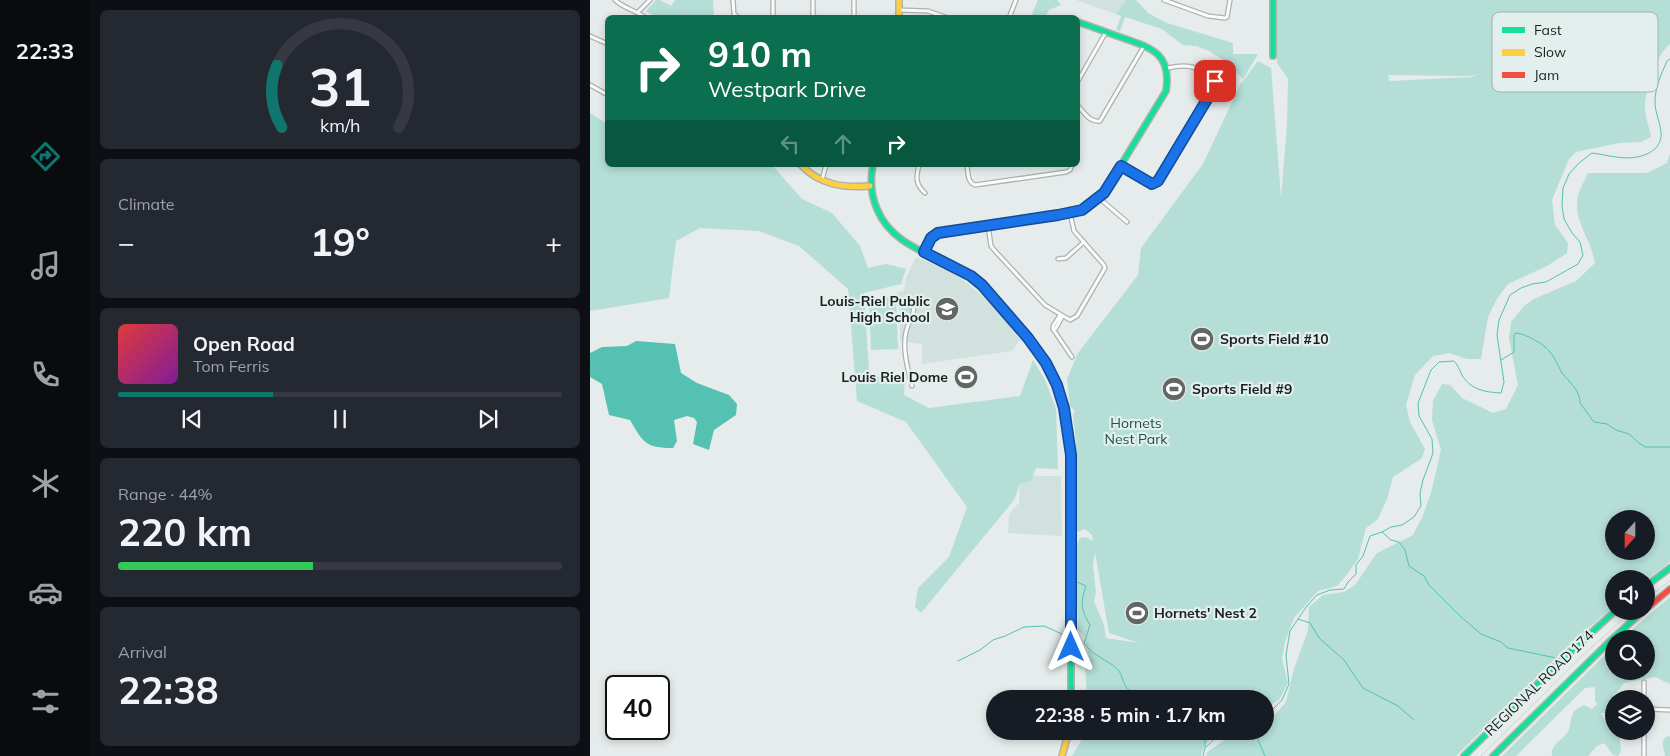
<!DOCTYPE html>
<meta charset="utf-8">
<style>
body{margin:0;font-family:Mulish,sans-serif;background:#242831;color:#f1f3f6;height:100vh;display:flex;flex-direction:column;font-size:19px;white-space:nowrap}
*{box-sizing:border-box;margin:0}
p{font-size:16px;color:#9ea1a6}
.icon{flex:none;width:28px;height:28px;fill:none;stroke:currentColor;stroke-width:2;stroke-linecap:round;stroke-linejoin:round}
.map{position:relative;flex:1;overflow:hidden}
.side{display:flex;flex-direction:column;gap:10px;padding:10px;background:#0d0f14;width:500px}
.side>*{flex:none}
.guide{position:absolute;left:15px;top:15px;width:475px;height:152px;border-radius:8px;box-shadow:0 2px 8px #0003;background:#0b6e4f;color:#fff;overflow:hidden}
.needle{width:32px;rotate:201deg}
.tools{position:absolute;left:1015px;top:510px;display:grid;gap:10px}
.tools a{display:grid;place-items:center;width:50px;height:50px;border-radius:50%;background:#171b24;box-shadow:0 2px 8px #0003;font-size:25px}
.speed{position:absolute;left:15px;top:675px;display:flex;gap:10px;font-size:25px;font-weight:700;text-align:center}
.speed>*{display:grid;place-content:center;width:65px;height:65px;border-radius:50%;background:#171b24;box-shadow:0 2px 8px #0003;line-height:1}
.speed .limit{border:2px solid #111;border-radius:8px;background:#fff;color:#111}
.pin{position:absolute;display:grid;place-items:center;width:42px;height:42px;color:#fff;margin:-21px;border-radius:10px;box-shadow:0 2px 8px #0006}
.me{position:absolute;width:55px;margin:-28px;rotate:0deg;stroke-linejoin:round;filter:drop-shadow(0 0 4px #0008)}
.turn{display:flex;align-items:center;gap:18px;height:105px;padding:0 20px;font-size:22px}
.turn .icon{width:65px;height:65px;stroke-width:2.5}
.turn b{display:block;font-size:35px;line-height:42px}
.lanes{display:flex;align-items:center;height:48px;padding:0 20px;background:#0003;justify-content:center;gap:25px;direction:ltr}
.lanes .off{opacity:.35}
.big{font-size:38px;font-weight:700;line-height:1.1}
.side .card{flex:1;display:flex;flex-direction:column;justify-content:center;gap:8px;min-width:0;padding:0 18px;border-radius:8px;background:#242831}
.side .dial{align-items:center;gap:0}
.dial svg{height:130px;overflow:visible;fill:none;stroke:#363941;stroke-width:7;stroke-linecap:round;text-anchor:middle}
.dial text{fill:#f1f3f6;stroke:none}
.song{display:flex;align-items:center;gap:15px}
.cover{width:60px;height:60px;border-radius:8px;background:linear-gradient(135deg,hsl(0 70% 55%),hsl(290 70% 35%))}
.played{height:5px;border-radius:2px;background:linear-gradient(90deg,#0f766e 35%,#363941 35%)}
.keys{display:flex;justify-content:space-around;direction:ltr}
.heat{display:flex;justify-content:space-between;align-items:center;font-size:28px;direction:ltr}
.charge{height:8px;border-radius:4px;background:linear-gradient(90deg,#34c759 44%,#363941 0)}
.trip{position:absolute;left:396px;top:690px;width:288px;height:50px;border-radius:25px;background:#171b24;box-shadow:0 2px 8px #0003;font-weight:700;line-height:50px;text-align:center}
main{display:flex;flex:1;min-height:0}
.menu{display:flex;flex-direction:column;width:90px;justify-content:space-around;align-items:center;background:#090b0e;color:#9ea1a6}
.menu .icon{width:35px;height:35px}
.menu .on{color:#0f766e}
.menu b{font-size:22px;color:#f1f3f6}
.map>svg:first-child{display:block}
.built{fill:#d1e1de}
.green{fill:#b4ded6;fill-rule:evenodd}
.water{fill:#55c1b2}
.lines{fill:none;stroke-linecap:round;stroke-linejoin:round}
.stream{stroke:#55c1b2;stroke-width:1}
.street-casing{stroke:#adb2b1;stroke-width:5.5}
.fast-casing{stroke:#adb2b1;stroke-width:8}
.slow-casing{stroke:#adb2b1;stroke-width:8}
.jam-casing{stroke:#adb2b1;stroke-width:8}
.street{stroke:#fbfcfc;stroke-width:3}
.fast{stroke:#16e098;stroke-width:5}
.slow{stroke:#ffcf43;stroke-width:5}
.jam{stroke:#f24e42;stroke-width:5}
.tram{stroke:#d2d5d4;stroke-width:1}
.route-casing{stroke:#114b97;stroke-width:12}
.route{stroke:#1a73e8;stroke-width:9}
.labels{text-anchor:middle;stroke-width:4.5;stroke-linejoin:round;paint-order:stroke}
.poi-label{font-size:14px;font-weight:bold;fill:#1b201f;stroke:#e2efec;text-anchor:start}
.park-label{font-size:14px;fill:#195148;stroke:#e2efec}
.street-label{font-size:14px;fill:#1b201f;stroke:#e2efec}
.key{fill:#e2efec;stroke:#a6b1ae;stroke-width:1}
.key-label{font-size:14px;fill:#1b201f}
</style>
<main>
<nav class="menu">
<b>22:33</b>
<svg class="icon on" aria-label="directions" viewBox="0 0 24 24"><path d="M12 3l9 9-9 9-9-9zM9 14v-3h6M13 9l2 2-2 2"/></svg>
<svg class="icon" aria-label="music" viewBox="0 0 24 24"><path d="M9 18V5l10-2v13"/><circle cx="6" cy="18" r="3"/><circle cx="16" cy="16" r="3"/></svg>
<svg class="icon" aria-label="phone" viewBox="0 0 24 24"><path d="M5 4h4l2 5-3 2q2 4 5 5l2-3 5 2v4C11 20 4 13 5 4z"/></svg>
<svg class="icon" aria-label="climate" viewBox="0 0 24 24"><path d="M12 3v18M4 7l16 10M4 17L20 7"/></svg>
<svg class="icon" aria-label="car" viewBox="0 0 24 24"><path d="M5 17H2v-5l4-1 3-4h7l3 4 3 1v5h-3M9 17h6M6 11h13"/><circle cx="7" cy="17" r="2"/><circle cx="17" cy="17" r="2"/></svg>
<svg class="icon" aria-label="filters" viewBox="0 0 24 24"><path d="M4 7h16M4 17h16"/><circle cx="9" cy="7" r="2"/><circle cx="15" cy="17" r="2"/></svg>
</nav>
<section class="side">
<div class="card dial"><svg viewBox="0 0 100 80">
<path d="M14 69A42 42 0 1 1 86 69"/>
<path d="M14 69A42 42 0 0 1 11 31" stroke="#0f766e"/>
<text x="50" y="56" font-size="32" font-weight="700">31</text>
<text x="50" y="72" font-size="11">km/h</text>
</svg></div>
<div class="card"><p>Climate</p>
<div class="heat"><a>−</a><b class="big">19°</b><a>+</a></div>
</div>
<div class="card">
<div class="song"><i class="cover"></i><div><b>Open Road</b><p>Tom Ferris</p></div></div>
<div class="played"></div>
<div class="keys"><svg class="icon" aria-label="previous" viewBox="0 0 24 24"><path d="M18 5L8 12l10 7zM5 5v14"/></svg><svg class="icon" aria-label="pause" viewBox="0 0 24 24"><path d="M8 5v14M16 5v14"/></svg><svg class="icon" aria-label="next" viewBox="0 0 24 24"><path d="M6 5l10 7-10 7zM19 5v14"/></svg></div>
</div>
<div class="card"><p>Range · 44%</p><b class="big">220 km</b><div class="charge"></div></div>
<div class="card"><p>Arrival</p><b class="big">22:38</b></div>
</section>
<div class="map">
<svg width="1080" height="756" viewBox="0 0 1080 756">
<rect width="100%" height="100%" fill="#e5eceb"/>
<g class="built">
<polygon points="486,0 536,0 526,14"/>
<polygon points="326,257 360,271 377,283 402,304 430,340 422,351 332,364 332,344 310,341 310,314 307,292 314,291 316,278"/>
<polygon points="438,476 471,476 472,536 418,533 419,514 429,503 430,486"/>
</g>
<g class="green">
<polygon points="66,0 70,0 81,6 85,0 123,0 124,17 118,17 117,16 111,18 66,17 56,11"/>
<polygon points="448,0 467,0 471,5 459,10 455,17 441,17"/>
<polygon points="536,0 546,0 558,13 577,23 643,43 643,54 668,54 653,79 638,63 619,51 606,46 593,45 572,29 535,17 530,31 526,30 531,16 526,14"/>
<path d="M687,0H1080V44C1065,57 1055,89 1055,109C1056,118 1059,128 1061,137L1051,142L1029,143L986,152L979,159L962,200L965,225L978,243L977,253L957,266L918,284L908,297L898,317L891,359H877L859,353L843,356L825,375L816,405L820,422L835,449L832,458L803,477L797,499L788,519L776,528L768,559L755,577L747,586L728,591L704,618L695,642L692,659L698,683L689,700L675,708V699H497L495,666L500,659L494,636L488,630L485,547L490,538L496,537L503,541L502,535L495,529L487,532L486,443L483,415L485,411L480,406L477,379L488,353L548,275L551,248L613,164L650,85L668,61L681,68L691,198L697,125L698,79L687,63ZM891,73L882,77L800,81L801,86L798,75L882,76ZM505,552L519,633L549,643L516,638L514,625L504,602L506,592L503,566Z"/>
<polygon points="0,113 17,124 18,165 182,165 212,199 242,213 270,246 278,268 296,264 316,269 311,284 274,293 279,371 295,381 299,374 315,376 314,395 339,408 430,396 443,360 455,380 466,409 468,469 446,468 441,481 430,484 424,500 331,613 325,607 328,588 359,557 377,507 316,422 267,401 258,289 209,246 169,231 110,228 86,241 79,298 0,311"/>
<path d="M1080,153V562L1056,580L1024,579V606L979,645L866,756H616L617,752L648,731H675V720L683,717L696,702L704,669L718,630L719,607L733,595L754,592L765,585L787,553L823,535L833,515L841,493L851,450L842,420L843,401L852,384L860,385L872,398L903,413L916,409L928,385L919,338L921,322L934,306L944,299L986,281L1005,263C1002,242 986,224 987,203C987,194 994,182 998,173H1057L1077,163ZM1024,519H1056V551H1024Z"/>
<polygon points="319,296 321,311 312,312 310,298"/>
<polygon points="306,297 308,349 281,350 279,298"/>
<path d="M1080,597V684L1065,677L1034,683L1024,696V713H1011L1015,721L1024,724V731H1029L1031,751L1028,756L1023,755L1014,743L1007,746L998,756H962C960,744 974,740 979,730C980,726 981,717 984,711L994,705L1002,709L1007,704L1005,700V687L995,688L926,756H912L1024,646V671H1056V639H1031Z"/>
<polygon points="497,731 628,731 614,746 611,756 482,756"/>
<path d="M1078,736L1080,737V756H1075C1074,747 1069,742 1078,736Z"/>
</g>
<path class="water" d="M46,341L85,344L91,373L107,383L139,395L147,404L146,415L124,430L119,450L103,444L107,422L104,418L97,416L84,420L87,441L83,448C55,448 53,442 40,420L19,415L12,384L0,377V353L12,347L37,346Z"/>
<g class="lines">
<g class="stream">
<path d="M911,360L924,352V335L926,333C936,334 954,344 960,352C965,358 968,366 972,373C979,382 990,390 990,403L1004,422L1017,424L1026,430L1039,434L1049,443L1055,447H1080"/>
<polyline points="792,532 801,540 809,542 815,550 819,566 834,576 839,585 870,616 891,634 911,642 918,648 966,658"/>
<path d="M487,582L496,586C490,603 491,610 500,625L494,643C497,647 501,651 505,654C513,660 522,663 528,670C534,677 532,685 540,691C548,697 558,695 566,699"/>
<polyline points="708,619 720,623 730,639 754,660 773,688 808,706 824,720"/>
<polyline points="368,661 390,650 403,640 415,636 434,627 454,626 472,634"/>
<path d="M675,712L681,711L692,700L699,684L696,655L700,631L708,619L717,606L727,595L740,590L754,589L758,582L766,574V565L773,556L780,536L792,532L801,527L812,525L824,517L831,506L830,493L833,480L843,453L842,439L829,416L828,403L841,370L849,362L864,361C868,365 869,369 872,375C881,390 895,392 911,393L914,382L907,335L909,320L920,295L931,288L942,284L956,282L988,264L993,255L990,242L982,233L974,219L972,206L973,188L979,174L989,163L1002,153C1023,156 1046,164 1065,149C1069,145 1072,138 1071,132C1070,122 1065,112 1065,102C1065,87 1071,75 1077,61L1080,59"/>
<polyline points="605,731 615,741 615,747"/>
<polyline points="664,731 675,756"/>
<polyline points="613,756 615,748 633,731"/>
</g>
<g class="street-casing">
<g id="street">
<path d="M25,0C33,8 47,11 56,18"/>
<polyline points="143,0 144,14 149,18"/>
<polyline points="223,0 223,14 225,18"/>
<polyline points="574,0 618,16 635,18 637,17 640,0"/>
<polyline points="309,10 338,11 358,18"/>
<polyline points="48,12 60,0"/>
<polyline points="183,18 183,0"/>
<polyline points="262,18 264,15 264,0"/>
<polyline points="419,18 426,0"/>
<polyline points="0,36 18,44"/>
<polyline points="488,81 516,32"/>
<polyline points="0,85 18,95"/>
<path d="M488,106C494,112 500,123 510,121L554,46"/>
<path d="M329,165C326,177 325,184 335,193"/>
<path d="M377,165C378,172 377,182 385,185L476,172L480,170L482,165"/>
<path d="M531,166L562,184L568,181L625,86L624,78C607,67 598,63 578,68"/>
<polyline points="232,180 236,165"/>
<polyline points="509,198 537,222"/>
<polyline points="398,225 401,246 406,252 455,305 480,320 487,316 515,268 514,265 484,231 480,213"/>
<polyline points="468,259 476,258 494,242"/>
<polyline points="470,315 463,326 463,329 466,328 472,317"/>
<polyline points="463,329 482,357"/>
<path d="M322,386C318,370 312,349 316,332C318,322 324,316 324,306"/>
<polyline points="1054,699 1054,682"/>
<polyline points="1056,709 1080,710"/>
<polyline points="1054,756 1054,731"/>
</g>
</g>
<g class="fast-casing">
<g id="fast">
<polyline points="683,0 683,56"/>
<path d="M283,165C280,180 281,195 287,209C303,249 351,255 382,278C405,296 425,319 441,342C489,406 481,473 481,548C481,598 481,649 481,699"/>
<path d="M334,252L341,239L348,233L468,215L497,208L514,193L576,91C582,54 562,48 533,38C518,33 503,27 488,22"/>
<polyline points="1056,586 1080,568"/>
<polyline points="874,756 977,655 1025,611"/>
<polyline points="903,756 1018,643 1053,611"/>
</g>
</g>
<g class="slow-casing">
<g id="slow">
<polyline points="309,0 309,18"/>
<path d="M211,165C230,185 253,188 280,186"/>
<polyline points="472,756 479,731"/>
</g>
</g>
<g class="jam-casing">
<polyline id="jam" points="1056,609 1080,589"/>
</g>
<use href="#street" class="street"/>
<use href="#fast" class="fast"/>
<use href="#slow" class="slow"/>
<use href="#jam" class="jam"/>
<g class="tram">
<polyline points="1056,599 1080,581"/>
<polyline points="891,756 995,653 1042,611"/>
</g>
</g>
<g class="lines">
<g class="route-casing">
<polyline id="route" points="481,647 481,455 474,408 467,385 456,363 438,338 392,285 381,276 334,252 341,238 348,233 468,215 492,210 514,193 531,166 562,184 568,181 625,86 625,81"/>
</g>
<use href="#route" class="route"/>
</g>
<defs>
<g id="school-disc" transform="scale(1.25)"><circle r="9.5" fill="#626766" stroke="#e2efec"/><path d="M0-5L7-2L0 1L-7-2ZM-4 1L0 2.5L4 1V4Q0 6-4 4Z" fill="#fff"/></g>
<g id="stadium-disc" transform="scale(1.25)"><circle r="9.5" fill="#626766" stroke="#e2efec"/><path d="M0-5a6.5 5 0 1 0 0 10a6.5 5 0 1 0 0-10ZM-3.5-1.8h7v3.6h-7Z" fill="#fff"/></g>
</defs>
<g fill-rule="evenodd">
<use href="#school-disc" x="357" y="309"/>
<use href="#stadium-disc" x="612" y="339"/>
<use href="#stadium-disc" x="376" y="377"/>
<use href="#stadium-disc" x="584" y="389"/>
<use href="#stadium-disc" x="547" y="613"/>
</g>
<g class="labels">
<g class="poi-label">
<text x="340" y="306" text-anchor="end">Louis-Riel Public<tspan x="340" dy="16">High School</tspan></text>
<text x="630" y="344">Sports Field #10</text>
<text x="358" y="382" text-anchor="end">Louis Riel Dome</text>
<text x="602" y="394">Sports Field #9</text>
<text x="564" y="618">Hornets' Nest 2</text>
</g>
<g class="park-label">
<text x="546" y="428">Hornets<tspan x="546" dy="16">Nest Park</tspan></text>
</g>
<g class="street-label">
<text transform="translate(949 683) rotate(-44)" y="5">REGIONAL ROAD 174</text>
</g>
</g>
<rect x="902" y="12" width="166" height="80" rx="8" class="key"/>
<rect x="912" y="27" width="23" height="6" fill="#16e098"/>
<rect x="912" y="49" width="23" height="7" fill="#ffcf43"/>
<rect x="912" y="72" width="23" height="6" fill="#f24e42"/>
<g class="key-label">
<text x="944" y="35">Fast</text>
<text x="944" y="57">Slow</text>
<text x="944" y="80">Jam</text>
</g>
</svg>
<div class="tools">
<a><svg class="needle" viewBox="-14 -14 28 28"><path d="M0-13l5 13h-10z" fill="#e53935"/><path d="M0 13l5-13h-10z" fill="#9ea1a6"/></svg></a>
<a><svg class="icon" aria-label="sound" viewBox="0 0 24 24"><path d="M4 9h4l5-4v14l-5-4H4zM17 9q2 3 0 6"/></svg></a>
<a><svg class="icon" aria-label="search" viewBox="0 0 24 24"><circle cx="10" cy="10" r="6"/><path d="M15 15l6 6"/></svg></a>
<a><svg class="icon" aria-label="layers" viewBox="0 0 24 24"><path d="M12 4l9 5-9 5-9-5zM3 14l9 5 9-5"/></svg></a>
</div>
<div class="speed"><div class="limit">40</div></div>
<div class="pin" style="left:625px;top:81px;background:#d93025"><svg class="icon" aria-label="arrive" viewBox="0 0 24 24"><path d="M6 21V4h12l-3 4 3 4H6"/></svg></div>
<svg class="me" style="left:481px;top:647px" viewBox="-20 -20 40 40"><path d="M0-17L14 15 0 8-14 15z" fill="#1a73e8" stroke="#fff" stroke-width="4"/></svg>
<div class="trip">22:38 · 5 min · 1.7 km</div>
<div class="guide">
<div class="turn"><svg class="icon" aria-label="right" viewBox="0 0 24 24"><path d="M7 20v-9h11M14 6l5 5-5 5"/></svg><div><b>910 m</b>Westpark Drive</div></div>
<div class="lanes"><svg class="icon off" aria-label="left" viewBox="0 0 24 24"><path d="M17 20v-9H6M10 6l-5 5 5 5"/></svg><svg class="icon off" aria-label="ahead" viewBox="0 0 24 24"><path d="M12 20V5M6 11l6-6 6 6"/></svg><svg class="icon" aria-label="right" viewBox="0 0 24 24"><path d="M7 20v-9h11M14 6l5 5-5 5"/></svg></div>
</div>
</div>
</main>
